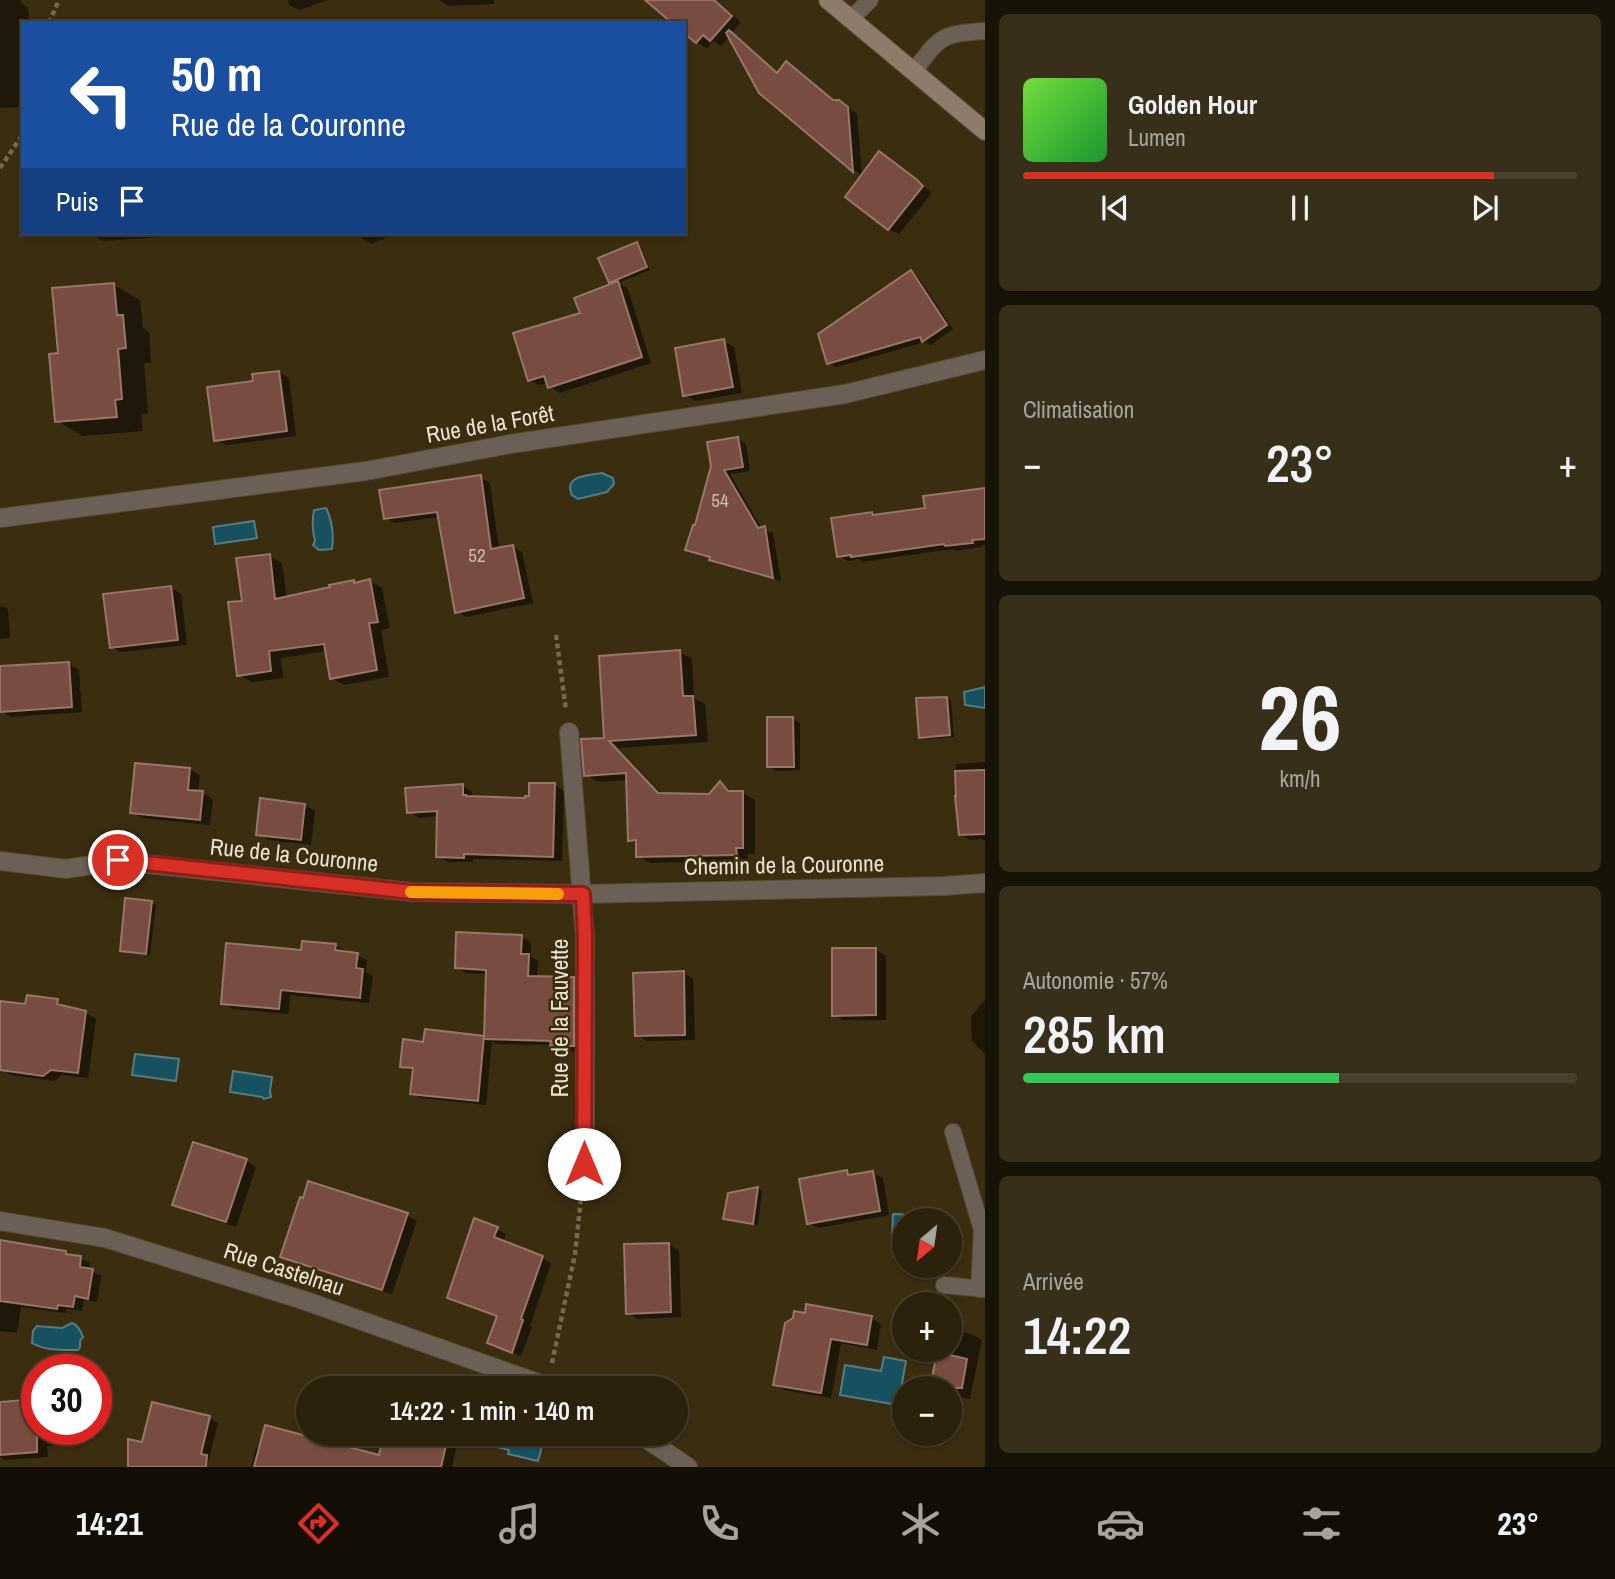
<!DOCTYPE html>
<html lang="fr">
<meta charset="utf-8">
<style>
body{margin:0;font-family:"Archivo Narrow",sans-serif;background:#382f1a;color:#f1f3f6;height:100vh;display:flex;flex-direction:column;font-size:26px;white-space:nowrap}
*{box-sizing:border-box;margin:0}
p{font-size:23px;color:#a6a49d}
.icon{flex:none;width:38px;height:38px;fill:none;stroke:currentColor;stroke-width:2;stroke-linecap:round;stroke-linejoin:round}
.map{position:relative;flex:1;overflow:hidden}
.side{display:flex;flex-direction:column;gap:14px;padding:14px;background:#181307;width:630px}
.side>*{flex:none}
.banner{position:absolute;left:21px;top:21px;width:665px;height:214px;border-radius:0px;box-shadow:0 2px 5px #0004,0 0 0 2px #483f2d;background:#1a4fa0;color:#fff;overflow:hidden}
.needle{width:46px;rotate:209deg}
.fabs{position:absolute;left:892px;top:1208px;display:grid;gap:14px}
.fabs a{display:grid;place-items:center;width:70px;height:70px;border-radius:50%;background:#2c220c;box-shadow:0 2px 5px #0004,0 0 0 2px #483f2d;font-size:35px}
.speed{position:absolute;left:21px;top:1354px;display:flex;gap:14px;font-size:35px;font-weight:700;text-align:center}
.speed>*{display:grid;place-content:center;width:91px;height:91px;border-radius:50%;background:#2c220c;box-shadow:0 2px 5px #0004,0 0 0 2px #483f2d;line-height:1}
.speed .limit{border:10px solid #d22;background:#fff;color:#111}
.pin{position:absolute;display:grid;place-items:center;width:60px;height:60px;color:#fff;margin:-30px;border:4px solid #fff;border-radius:50%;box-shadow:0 2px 7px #0007}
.me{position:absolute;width:77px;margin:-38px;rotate:0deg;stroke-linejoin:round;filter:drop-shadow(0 0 5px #0008)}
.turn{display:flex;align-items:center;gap:24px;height:147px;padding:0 35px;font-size:32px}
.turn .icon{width:91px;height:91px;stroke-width:2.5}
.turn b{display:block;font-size:49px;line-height:60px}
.then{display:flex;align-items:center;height:66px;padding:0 35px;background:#0003;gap:14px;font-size:26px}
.big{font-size:52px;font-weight:600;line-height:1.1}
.side .widget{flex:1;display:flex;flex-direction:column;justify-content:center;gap:10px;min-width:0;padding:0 24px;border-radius:10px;background:#382f1a}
.side .dial{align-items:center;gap:0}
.dial b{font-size:91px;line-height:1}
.song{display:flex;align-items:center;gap:21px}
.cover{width:84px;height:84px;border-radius:10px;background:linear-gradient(135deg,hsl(100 70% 55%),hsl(130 70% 35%))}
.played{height:7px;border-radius:4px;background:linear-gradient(90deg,#d93025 85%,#483f2d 85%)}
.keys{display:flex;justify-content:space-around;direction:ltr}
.heat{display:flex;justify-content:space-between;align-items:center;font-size:38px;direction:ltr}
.charge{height:10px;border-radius:5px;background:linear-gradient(90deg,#34c759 57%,#483f2d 0)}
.trip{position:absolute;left:296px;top:1376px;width:392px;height:70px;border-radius:35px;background:#2c220c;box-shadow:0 2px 5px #0004,0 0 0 2px #483f2d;font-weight:600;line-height:70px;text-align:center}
.tab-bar{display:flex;height:112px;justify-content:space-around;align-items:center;background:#120e05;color:#a6a49d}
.tab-bar .icon{width:49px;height:49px}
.tab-bar .active{color:#d93025}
.tab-bar b{font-size:32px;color:#f1f3f6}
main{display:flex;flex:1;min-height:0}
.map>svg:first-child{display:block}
.water{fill:#17515f;stroke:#567c81;stroke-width:2}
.shadow{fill:#0007;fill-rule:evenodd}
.building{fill:#784c40;stroke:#99756a;stroke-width:2}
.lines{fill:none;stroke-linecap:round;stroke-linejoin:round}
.service-casing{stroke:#564a2f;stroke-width:18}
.minor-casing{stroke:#564a2f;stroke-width:20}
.secondary-casing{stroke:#564a2f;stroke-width:20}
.path{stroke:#756a51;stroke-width:4.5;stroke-dasharray:5 3.5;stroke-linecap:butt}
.service{stroke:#6c6056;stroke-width:16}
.minor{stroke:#6c6056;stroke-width:18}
.secondary{stroke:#8d7b6b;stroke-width:18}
.route-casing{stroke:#8d1f18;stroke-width:18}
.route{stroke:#d93025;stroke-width:12}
.slow{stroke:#f59e0b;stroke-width:12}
.labels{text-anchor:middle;stroke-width:5;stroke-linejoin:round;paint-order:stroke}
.number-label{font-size:19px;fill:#cebcad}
.street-label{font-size:23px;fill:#eae2d1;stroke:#3a2d10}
</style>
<main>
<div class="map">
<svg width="985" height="1467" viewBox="0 0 985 1467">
<rect width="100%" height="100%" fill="#3a2d10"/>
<g class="water">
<path d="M602,473L613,478L614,484L607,492L578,499L572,495C563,475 588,476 602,473Z"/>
<path d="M326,508C333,522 334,534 332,549L319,550L313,545L315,541C312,530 312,521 314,510Z"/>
<polygon points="254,521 257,538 215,544 213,527"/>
<polygon points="985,687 985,708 965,705 964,692"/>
<polygon points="135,1054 179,1059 176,1081 132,1075"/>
<polygon points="233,1071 272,1077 270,1091 271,1097 264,1099 262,1097 230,1092"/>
<polygon points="893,1214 938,1216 938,1220 905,1220 905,1237 892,1236"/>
<path d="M72,1323C78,1325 81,1331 83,1337L80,1341V1347L78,1350C64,1350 45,1351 32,1343L33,1331L37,1326L62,1328Z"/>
<polygon points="884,1357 906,1361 898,1405 840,1395 845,1365 881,1371"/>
<polygon points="496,1433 518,1433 526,1435 527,1433 545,1435 538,1461 508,1454 509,1450 493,1446"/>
</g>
<g class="shadow">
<polygon points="0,0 21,0 21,3 28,7 29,23 23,23 23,89 20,90 21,107 0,108"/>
<polygon points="288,0 328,0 299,10 289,5"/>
<polygon points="439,0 494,0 494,4 449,6"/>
<polygon points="644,0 715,0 741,22 731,34 739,38 778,73 787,63 796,69 836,102 839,102 849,108 857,114 862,175 854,170 761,92 730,36 721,46 713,41 707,48 697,42 684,31 684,23"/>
<polygon points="890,159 932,193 899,234 889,229 848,196"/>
<polygon points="89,233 163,233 163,237 103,241"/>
<polygon points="359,233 398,233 371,244 361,238"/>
<polygon points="636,244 641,247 650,270 618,283 628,289 651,363 560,393 550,387 548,383 540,385 529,380 582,314 615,284 610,282"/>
<polygon points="911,272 918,277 953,329 931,345 925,342 836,367 829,363"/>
<polygon points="114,285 140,300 143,328 149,332 151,363 144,363 148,414 141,414 143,431 83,436 57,421"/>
<polygon points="723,341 734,347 742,393 695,401 685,395"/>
<polygon points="278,372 289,378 296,436 226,445 215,439"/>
<polygon points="738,439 746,444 750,471 730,474 762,529 773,533 781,581 719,564 711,558 695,554 687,549 696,528 713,466"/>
<polygon points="480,477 490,483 499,549 513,547 522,552 533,603 466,617 457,611 439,517 395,523 385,518"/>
<polygon points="985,490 985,545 981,545 982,547 956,551 952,549 862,562 859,559 848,561 838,556 872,514 876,516 927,510"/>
<polygon points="269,556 282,563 287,598 353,582 357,584 370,581 382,588 390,628 381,630 389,677 344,685 331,678 327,651 281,658 283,678 252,682 239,675 244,602"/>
<polygon points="171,588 181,594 187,645 121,652 111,647"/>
<polygon points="3,606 8,609 10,638 0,639 0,607"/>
<path d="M679,652L692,659L694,698L705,704L708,742L619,748L664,795L709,796L720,783L734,793H743L755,800V854H748V861L650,863L638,856V844L629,840L628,780L598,782L586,775L606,740ZM610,744H615L666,798L663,800Z"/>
<polygon points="69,664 79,670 82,712 11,717 1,711 0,668"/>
<polygon points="947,698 951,701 954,737 925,739 920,737"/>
<polygon points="793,719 800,723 800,770 776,771 769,766"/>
<polygon points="985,762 985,841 982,839 970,840 960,834 956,764"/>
<polygon points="189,769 200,775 198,792 203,793 213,799 210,825 142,818 132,812"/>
<polygon points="554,785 564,791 562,861 473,859 473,862 448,862 438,856 439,816 419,818 409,812 462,786 472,792 472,798 527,800"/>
<polygon points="304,805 315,811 311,845 268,840 258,834"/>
<polygon points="151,903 156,905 150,955 126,952 122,950"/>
<polygon points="522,937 531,942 531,957 538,961 537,978 573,979 583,985 583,1051 562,1051 552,1045 496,1044 492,1041 486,1105 420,1098 412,1093 414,1071 402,1066 425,1044 483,1037 486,1039 488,974 466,973 456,967"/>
<polygon points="336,946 367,960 366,972 373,976 369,1003 290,995 289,1014 233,1009 223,1004 303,952"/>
<polygon points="876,950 886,956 886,1020 844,1020 834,1015"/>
<polygon points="683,973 693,979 695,1040 647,1041 637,1035"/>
<polygon points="985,1000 985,1054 972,1041 971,1016"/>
<polygon points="57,1001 67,1007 67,1008 86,1013 96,1019 88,1078 62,1075 54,1081 11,1075 1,1069 0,1003 27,1006"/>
<polygon points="194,1144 246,1161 256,1167 236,1227 184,1210 174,1204"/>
<polygon points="847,1172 855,1176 873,1173 883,1178 889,1215 819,1228 809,1223"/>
<polygon points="758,1189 762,1191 758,1225 729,1221 725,1218 730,1194"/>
<polygon points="407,1215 417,1221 392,1294 292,1262 282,1257"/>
<polygon points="497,1229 506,1234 503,1243 542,1258 551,1263 530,1326 532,1327 521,1356 489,1343 498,1317 458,1302 449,1297"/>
<polygon points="0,1242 66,1252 90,1263 88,1270 101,1276 97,1302 84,1300 82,1311 66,1309 66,1313 21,1307 17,1333 0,1331"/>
<polygon points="669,1245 679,1250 681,1317 638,1319 628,1313"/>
<polygon points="871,1318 881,1324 877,1350 841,1343 831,1398 785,1390 775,1384 787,1324"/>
<polygon points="950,1330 972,1334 982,1340 970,1399 950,1396 950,1388 932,1388 939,1349 950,1349"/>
<polygon points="0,1404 37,1430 79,1430 80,1443 47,1446 48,1457 5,1460 0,1457"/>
<polygon points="209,1418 218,1423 207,1467 130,1467 144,1444"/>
<polygon points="448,1438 457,1444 452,1467 251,1467 256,1448 380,1457"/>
</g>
<g class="building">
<polygon points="645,0 714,0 732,16 710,41 703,35 696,43 684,33 684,23 672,23"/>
<polygon points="729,30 777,73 786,61 833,100 839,100 848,107 853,172 759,93 726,33"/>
<polygon points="879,151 916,179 923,186 888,230 845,197"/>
<polygon points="637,242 647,267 609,283 598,258"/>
<polygon points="911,270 947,325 922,342 920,337 827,364 818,334"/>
<polygon points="618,281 642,357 548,388 544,376 528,381 513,333 580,313 574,298"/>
<polygon points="114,283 117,315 123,315 126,348 118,349 122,399 115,400 117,417 55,422 49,354 58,353 52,288"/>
<polygon points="724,339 733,387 683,396 675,348"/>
<polygon points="279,371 287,431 214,441 207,387 253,381 252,374"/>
<polygon points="738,437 743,467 724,470 758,528 765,526 773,578 709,560 710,557 685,550 693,525 695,525 711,466 707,442"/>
<polygon points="481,475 491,549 513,545 524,598 455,613 437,512 384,519 379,490"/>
<polygon points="985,488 985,539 972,540 973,543 945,546 944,544 851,557 851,555 837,557 831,518 872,512 873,515 925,508 923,496"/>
<polygon points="270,554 275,599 330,587 329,585 354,580 354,583 370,579 378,622 369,623 377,670 330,679 324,644 269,651 271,671 237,676 228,602 242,601 236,558"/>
<polygon points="171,586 178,640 110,648 103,594"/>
<polygon points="680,650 683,696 693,696 696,735 609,741 658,793 709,794 720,781 728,791 743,791 743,848 736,848 737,855 636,857 636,840 628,841 626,773 584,776 581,739 604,738 599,656"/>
<polygon points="69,662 72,707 0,712 0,666"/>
<polygon points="947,697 950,735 919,738 916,698"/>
<polygon points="767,717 793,717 794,767 767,767"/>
<polygon points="135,763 190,768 188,790 203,791 200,820 130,813"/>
<polygon points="985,770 985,834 959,835 955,796 956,796 955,771"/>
<polygon points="529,783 555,783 553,857 464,854 464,858 436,857 437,811 407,813 405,788 463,784 463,795 466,795 466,796 525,798 525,796 529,796"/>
<polygon points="260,798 305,804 301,840 256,835"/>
<polygon points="125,898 152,901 146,954 120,951"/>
<polygon points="456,932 522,935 521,954 529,954 528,976 574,977 574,1046 550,1046 551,1041 484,1039 486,970 455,968"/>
<polygon points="302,941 336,944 335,950 358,953 356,968 363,969 360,998 281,990 279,1009 221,1004 226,943 301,950"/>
<polygon points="832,948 876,948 876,1015 832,1016"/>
<polygon points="684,971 685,1035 635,1036 633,973"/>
<polygon points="27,995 58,999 57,1004 86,1011 78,1073 51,1070 43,1076 0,1070 0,1001 25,1004"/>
<polygon points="425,1029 484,1036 478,1101 410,1094 413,1068 400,1067 403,1039 423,1042"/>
<polygon points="193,1142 247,1159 226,1222 172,1205"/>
<polygon points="847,1170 848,1175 873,1171 880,1211 807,1224 799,1179"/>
<polygon points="308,1181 408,1213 382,1290 280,1257 300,1197 303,1198"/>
<polygon points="758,1187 753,1224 723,1219 728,1193"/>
<polygon points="474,1218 498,1227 494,1237 543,1256 521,1319 523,1320 512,1353 487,1343 497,1316 447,1298"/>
<polygon points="0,1240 66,1251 66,1254 81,1256 80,1267 93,1269 88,1299 75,1296 73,1307 58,1305 57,1309 0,1301"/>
<polygon points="669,1243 671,1312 626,1314 624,1244"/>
<polygon points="806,1304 872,1316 867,1345 831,1339 821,1393 773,1385 785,1323 793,1318 794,1311 805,1313"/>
<polygon points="937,1352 967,1359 962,1388 930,1388"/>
<polygon points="37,1399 37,1452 0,1455 0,1402"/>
<polygon points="152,1402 210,1416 201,1454 207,1455 206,1467 128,1467 128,1439 142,1442"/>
<polygon points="265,1425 379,1455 384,1433 434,1433 448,1437 441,1467 254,1467"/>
</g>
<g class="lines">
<g class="service-casing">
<g id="service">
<polyline points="851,19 870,0"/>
<path d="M914,71C941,36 940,34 985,31"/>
<polyline points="953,1132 982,1230 979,1289"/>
<polyline points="944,1285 985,1289"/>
</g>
</g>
<g class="minor-casing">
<g id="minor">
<polyline points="0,518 366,471 510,444 845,394 985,360"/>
<polyline points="569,732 585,938 585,1164"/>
<polyline points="0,861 66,869 118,861 412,892 583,894 944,886 985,883"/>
<polyline points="0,1221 105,1238 303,1300 552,1388"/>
<polyline points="638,1433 688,1467"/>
</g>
</g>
<g class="secondary-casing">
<polyline id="secondary" points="828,0 985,131"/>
</g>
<g class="path">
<polyline points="49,23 59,0"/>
<polyline points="0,168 23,134"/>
<polyline points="556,635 566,710"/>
<polyline points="552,1363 575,1254 582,1189"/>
</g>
<use href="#service" class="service"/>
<use href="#minor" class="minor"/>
<use href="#secondary" class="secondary"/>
</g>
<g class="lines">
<g class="route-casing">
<polyline id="route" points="118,860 412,892 583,894 585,938 584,1164"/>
</g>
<use href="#route" class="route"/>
<polyline class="slow" points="411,892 558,894"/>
</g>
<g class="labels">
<g class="number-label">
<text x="720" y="507">54</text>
<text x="477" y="562">52</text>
</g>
<g class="street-label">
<text transform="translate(490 424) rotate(-10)" y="8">Rue de la Forêt</text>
<text transform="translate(294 855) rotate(6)" y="8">Rue de la Couronne</text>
<text transform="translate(784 865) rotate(-1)" y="8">Chemin de la Couronne</text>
<text transform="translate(560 1018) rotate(-90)" y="8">Rue de la Fauvette</text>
<text transform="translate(284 1269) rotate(18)" y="8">Rue Castelnau</text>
</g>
</g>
</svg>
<div class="fabs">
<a><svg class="needle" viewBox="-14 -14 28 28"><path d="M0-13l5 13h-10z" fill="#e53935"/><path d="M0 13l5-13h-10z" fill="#a6a49d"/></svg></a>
<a>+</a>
<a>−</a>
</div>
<div class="speed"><div class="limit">30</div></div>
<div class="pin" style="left:118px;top:860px;background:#d93025"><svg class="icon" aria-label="arrive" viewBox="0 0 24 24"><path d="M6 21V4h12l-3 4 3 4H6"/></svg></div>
<svg class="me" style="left:584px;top:1164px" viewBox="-20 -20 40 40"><circle r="19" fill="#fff"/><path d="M0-13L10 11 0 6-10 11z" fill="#d93025"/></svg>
<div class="trip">14:22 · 1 min · 140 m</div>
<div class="banner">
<div class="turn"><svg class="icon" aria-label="left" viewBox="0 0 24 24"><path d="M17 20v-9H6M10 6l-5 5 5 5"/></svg><div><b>50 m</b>Rue de la Couronne</div></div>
<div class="then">Puis<svg class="icon" aria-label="arrive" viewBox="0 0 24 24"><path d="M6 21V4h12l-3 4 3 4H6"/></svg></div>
</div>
</div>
<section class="side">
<div class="widget">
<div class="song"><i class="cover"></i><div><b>Golden Hour</b><p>Lumen</p></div></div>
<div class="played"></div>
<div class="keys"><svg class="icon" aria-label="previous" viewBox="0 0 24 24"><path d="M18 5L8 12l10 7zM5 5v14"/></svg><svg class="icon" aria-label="pause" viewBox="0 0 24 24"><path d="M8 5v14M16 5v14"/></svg><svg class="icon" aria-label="next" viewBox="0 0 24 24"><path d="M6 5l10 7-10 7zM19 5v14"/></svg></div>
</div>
<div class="widget"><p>Climatisation</p>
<div class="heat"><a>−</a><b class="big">23°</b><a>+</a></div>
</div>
<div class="widget dial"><b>26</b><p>km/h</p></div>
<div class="widget"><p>Autonomie · 57%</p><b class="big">285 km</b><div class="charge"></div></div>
<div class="widget"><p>Arrivée</p><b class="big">14:22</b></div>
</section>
</main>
<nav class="tab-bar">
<b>14:21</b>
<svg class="icon active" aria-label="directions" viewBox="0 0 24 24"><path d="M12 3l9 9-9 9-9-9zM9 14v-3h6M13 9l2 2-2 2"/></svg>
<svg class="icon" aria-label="music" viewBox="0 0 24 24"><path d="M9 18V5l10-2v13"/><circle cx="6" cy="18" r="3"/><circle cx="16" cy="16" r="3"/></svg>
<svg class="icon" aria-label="phone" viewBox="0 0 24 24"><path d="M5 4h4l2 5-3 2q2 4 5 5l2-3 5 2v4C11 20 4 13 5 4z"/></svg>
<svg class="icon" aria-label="climate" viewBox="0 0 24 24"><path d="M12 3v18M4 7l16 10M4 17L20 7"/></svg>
<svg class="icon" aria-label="car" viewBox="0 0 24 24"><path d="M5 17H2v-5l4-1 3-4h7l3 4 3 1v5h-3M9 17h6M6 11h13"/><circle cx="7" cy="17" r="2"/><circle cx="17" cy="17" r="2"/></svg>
<svg class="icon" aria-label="filters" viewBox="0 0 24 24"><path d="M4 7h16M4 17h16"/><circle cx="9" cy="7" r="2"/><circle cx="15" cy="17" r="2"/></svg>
<b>23°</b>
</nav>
